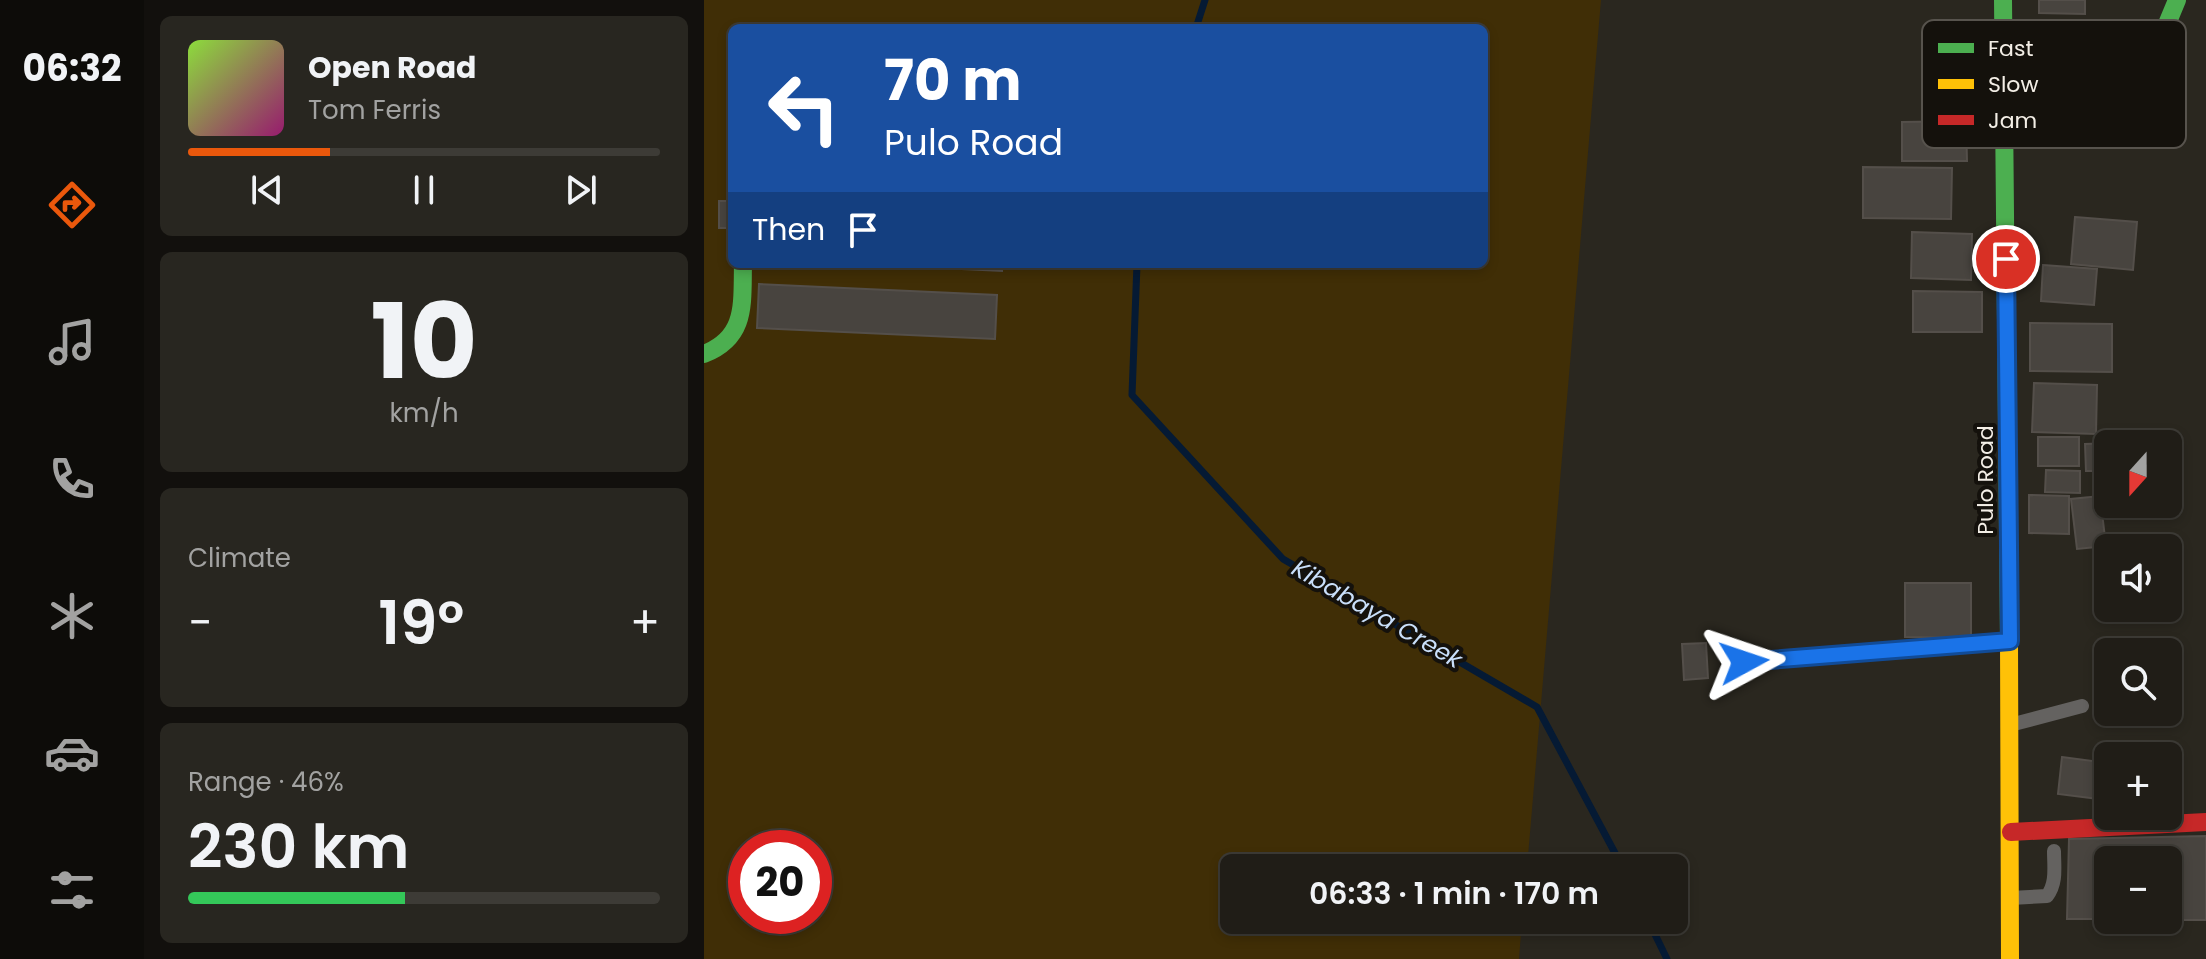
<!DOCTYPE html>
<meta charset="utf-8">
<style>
body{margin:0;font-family:Poppins,sans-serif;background:#282620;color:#f1f3f6;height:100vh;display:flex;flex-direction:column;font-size:30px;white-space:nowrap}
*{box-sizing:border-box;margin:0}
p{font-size:26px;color:#a2a2a1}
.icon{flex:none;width:44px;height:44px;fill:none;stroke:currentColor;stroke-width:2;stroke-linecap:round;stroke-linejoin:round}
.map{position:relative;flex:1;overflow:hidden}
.panel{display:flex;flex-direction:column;gap:16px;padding:16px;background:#12100d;width:560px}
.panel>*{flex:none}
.top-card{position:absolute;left:24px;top:24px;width:760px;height:244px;border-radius:12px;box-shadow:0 4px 12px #0003,0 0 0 2px #3d3b36;background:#1a4fa0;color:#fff;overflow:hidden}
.needle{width:52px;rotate:201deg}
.fabs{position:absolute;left:1390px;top:430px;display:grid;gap:16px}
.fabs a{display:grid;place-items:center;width:88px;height:88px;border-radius:12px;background:#201d17;box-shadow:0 4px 12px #0003,0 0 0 2px #3d3b36;font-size:40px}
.speed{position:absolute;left:24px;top:830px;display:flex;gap:16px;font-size:40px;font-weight:700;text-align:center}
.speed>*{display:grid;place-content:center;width:104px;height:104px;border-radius:50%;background:#201d17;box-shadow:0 4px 12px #0003,0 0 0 2px #3d3b36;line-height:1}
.speed .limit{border:12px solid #d22;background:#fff;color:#111}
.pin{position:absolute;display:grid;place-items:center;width:68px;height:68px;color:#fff;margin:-34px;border:4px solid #fff;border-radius:50%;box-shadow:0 2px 8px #0007}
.me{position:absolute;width:88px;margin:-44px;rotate:85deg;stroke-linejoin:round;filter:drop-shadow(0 0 6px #0008)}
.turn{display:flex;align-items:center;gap:28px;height:168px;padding:0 24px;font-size:36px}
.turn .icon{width:104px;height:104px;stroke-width:2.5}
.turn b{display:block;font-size:56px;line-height:68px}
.then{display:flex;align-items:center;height:76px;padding:0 24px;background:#0003;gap:16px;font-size:30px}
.big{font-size:60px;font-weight:600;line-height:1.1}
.panel .widget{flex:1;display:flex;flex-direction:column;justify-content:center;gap:12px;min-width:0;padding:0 28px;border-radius:12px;background:#282620}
.panel .dial{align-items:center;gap:0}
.dial b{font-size:104px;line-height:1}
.song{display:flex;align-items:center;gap:24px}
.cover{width:96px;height:96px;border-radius:12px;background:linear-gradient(135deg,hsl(90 70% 55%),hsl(320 70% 35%))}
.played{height:8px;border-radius:4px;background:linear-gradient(90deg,#ea580c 30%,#3d3b36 30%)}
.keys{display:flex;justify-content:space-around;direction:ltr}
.heat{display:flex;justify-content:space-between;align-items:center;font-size:44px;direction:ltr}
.charge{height:12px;border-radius:6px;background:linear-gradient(90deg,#34c759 46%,#3d3b36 0)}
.trip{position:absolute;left:516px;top:854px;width:468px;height:80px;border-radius:12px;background:#201d17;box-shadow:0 4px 12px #0003,0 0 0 2px #3d3b36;font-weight:600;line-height:80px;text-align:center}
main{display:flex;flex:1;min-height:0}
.tab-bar{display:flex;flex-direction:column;width:144px;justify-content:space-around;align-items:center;background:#0d0c09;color:#a2a2a1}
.tab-bar .icon{width:56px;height:56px}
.tab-bar .on{color:#ea580c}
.tab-bar b{font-size:36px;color:#f1f3f6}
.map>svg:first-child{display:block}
.green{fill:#402e06;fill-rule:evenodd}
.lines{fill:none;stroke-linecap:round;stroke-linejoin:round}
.stream{stroke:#051a34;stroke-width:7}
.building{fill:#48443f;stroke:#544f4a;stroke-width:2}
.lane{stroke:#646260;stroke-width:14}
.fast{stroke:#4caf50;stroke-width:18}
.slow{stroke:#ffc107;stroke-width:18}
.jam{stroke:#c62828;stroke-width:18}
.route-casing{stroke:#114b97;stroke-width:20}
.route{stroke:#1a73e8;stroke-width:14}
.labels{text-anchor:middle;stroke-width:8;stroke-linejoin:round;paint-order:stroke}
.street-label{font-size:22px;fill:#f3eee6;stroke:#14110c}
.water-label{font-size:24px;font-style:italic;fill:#c9dffa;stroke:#14110c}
.key{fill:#14110c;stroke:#57534d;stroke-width:2}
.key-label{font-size:22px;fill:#f3eee6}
</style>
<main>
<nav class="tab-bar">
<b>06:32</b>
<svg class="icon on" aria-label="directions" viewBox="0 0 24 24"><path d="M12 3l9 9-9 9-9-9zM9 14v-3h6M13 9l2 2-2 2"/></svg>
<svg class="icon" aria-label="music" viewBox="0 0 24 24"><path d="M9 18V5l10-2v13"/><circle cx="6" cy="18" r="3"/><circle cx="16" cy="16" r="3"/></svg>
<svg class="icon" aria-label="phone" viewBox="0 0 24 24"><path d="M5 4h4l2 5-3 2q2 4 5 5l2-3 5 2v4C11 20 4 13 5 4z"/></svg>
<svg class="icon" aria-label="climate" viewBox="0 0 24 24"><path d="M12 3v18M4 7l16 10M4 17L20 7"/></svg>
<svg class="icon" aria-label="car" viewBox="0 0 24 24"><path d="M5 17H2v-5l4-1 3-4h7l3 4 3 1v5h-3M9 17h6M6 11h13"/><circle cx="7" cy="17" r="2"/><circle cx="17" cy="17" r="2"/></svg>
<svg class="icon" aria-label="filters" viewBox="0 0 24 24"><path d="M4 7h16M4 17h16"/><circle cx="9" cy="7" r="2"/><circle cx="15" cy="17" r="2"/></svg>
</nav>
<section class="panel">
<div class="widget">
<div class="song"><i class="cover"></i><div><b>Open Road</b><p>Tom Ferris</p></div></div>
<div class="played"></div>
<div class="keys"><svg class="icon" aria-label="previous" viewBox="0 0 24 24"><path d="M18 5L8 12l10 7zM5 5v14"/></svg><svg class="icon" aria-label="pause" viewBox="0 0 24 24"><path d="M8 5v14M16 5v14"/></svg><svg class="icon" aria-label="next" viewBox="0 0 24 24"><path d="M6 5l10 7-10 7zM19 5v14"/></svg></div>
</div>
<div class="widget dial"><b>10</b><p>km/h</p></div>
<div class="widget"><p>Climate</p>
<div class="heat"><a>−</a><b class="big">19°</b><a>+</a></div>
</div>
<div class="widget"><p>Range · 46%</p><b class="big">230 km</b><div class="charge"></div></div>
</section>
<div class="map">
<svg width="1502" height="959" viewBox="0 0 1502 959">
<rect width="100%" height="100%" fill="#2a271f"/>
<path class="green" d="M0,0H897L823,868H530V920H818L815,959H0ZM28,28H780V264H28ZM42,848H110V916H42Z"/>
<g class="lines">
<g class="stream">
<polyline points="492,28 501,0"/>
<polyline points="433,264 428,395 579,559 833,707 919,868"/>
<polyline points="944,920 963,959"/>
</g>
</g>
<g class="building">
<polygon points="1335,0 1381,0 1381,14 1335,13"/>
<polygon points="1262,121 1263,161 1198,161 1198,122"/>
<polygon points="1159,167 1248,168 1247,219 1159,218"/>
<rect x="15" y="201" width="13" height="27"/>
<polygon points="1371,217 1433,222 1429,270 1367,264"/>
<polygon points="1208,232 1268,234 1267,280 1207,278"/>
<polygon points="153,264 298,264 298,271"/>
<polygon points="1339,265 1393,269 1390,305 1337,301"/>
<polygon points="55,284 293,295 291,339 53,328"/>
<polygon points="1209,291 1278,292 1278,332 1209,332"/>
<polygon points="1326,323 1408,324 1408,372 1326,371"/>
<polygon points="1330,383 1393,385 1392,434 1328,432"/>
<rect x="1334" y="437" width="41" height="29"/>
<polygon points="1409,443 1404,444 1404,471 1382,471 1381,444"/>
<polygon points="1342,470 1376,471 1376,493 1341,492"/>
<polygon points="1325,495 1365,496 1365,534 1325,533"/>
<polygon points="1396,496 1402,546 1373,549 1367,499"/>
<polygon points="1201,583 1267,583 1267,638 1201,637"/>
<polygon points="1002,643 1004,678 980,680 978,644"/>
<polygon points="1358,757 1404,763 1403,800 1354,794"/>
<polygon points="1502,836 1502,920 1464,920 1464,860 1404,860 1404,919 1363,919 1365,839"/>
</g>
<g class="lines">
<g class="lane">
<polyline points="1040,662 1301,641"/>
<polyline points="1306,725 1378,706"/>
<path d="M1307,898L1343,896C1353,883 1350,867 1350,851"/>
</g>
<g class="fast">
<polyline points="1299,0 1305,639"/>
<polyline points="1300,81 1327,81 1355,67 1418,59 1441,52 1451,45 1458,36 1473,0"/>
<path d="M0,354C43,337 38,304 39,264"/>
</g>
<polyline class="slow" points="1305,639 1306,959"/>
<polyline class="jam" points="1307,832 1502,822"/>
</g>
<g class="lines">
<g class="route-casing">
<polyline id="route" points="1040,662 1306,641 1302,259"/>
</g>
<use href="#route" class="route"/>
</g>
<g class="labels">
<g class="street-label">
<text transform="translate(1281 480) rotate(-90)" y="8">Pulo Road</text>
</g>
<g class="water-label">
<text transform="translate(673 614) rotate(30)" y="8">Kibabaya Creek</text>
</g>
</g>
<rect x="1218" y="20" width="264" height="128" rx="12" class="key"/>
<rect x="1234" y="43" width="36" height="10" fill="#4caf50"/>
<rect x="1234" y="79" width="36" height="10" fill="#ffc107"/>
<rect x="1234" y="115" width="36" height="10" fill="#c62828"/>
<g class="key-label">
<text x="1284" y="56">Fast</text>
<text x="1284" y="92">Slow</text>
<text x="1284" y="128">Jam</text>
</g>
</svg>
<div class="fabs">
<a><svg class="needle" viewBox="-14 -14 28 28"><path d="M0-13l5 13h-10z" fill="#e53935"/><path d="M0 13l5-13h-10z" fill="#a2a2a1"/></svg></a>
<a><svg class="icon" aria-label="sound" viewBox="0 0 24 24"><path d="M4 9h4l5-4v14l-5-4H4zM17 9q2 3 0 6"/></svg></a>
<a><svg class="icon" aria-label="search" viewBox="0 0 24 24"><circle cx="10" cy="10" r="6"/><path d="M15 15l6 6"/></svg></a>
<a>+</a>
<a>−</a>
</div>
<div class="speed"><div class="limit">20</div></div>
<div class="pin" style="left:1302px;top:259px;background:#d93025"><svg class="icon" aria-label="arrive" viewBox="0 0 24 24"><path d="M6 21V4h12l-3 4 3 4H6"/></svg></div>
<svg class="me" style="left:1040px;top:662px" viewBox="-20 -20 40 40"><path d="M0-17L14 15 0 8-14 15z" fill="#1a73e8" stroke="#fff" stroke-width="4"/></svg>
<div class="trip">06:33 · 1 min · 170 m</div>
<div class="top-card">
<div class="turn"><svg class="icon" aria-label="left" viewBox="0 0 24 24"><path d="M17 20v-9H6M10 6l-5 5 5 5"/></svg><div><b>70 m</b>Pulo Road</div></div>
<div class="then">Then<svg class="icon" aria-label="arrive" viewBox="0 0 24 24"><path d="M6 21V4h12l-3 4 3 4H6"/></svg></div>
</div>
</div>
</main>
